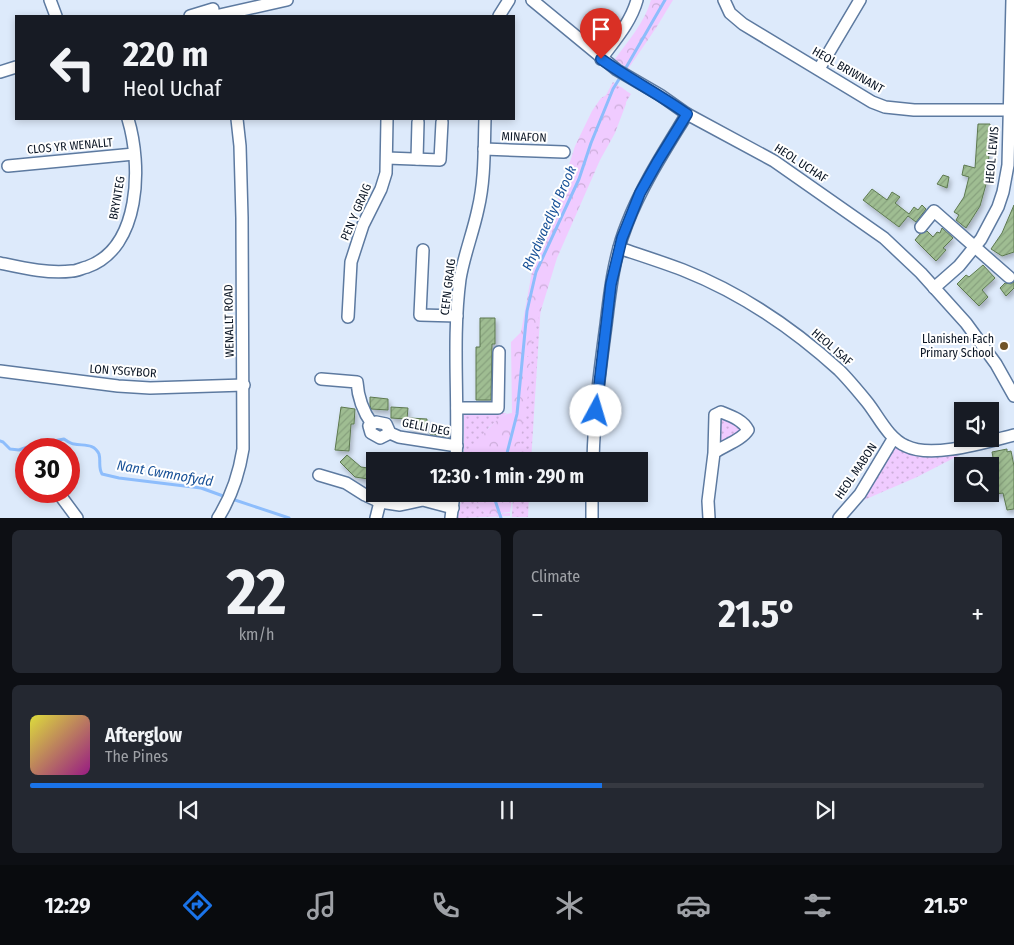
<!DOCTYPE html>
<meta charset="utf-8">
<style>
body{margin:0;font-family:"Fira Sans Condensed",sans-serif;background:#242831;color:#f1f3f6;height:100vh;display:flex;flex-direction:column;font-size:19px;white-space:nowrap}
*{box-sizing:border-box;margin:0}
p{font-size:16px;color:#9ea1a6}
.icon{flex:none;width:28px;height:28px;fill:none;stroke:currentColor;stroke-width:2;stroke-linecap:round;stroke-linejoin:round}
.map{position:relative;height:518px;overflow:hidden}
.drawer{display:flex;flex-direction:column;gap:12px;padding:12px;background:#0d0f14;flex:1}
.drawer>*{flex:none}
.hud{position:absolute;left:15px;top:15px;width:500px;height:105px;border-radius:0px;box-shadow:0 2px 8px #0003;background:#171b24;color:#f1f3f6;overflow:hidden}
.buttons{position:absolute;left:954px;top:402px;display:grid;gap:10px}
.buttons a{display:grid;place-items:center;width:45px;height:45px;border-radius:0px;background:#171b24;box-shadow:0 2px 8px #0003;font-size:25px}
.speed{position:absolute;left:15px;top:438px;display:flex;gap:10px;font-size:25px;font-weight:700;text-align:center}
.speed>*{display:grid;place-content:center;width:65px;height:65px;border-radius:50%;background:#171b24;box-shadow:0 2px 8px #0003;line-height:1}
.speed .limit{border:8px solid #d22;background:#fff;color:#111}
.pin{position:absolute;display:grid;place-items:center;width:42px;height:42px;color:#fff;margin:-51px -21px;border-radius:50% 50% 50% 0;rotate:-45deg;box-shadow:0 0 5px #0007}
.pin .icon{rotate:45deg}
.me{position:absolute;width:55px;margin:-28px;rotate:6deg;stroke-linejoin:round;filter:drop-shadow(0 0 4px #0008)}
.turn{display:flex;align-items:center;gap:18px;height:105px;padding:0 25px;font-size:22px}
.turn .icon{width:65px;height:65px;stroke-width:2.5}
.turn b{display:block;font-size:35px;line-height:42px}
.big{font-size:38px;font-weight:700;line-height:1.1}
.drawer .widget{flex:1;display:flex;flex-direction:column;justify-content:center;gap:8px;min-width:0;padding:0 18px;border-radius:8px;background:#242831}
.drawer .dial{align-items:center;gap:0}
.dial b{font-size:65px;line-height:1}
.song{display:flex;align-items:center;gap:15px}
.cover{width:60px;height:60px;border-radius:8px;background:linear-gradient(135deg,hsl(60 70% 55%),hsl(310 70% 35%))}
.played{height:5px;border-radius:2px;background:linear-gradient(90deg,#1a73e8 60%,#363941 60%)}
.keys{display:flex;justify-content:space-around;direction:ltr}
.heat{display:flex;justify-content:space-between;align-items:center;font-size:28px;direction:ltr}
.drawer .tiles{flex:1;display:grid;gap:12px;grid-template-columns:1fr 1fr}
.widget:last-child{grid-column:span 2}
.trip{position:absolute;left:366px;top:452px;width:282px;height:50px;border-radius:0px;background:#171b24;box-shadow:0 2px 8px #0003;font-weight:700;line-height:50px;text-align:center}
.tab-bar{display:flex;height:80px;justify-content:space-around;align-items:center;background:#090b0e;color:#9ea1a6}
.tab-bar .icon{width:35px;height:35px}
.tab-bar .selected{color:#1a73e8}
.tab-bar b{font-size:22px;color:#f1f3f6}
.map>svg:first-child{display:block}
.grass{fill:url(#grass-dots)}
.forest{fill:url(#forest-crowns)}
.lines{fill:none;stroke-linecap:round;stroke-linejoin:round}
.stream{stroke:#8dbdfc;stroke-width:3}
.building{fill:url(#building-hatch);stroke:#5d7950;filter:url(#shadow)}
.minor-casing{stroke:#5d7aa0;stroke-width:14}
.minor{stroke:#fff;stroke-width:11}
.route-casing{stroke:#114b97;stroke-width:12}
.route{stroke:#1a73e8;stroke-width:9}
.poi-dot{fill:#715428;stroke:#fff;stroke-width:2}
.labels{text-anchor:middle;stroke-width:4;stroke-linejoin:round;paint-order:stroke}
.street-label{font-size:12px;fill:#0b1625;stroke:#fff}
.poi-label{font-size:12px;fill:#0b1625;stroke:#fff;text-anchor:end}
.water-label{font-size:14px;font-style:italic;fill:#195298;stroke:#fff}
</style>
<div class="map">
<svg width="1014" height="518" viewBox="0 0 1014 518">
<defs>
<pattern id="grass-dots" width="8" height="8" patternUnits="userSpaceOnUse" patternTransform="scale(1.25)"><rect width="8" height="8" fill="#f0cbff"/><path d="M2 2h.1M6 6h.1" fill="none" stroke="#ccaeda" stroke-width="1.8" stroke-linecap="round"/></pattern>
<pattern id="forest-crowns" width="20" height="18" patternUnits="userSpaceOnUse" patternTransform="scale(1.25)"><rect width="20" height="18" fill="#f0cbff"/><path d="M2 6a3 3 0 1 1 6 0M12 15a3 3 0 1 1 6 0" fill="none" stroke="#ccaeda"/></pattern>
<pattern id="building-hatch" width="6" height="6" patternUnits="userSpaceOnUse" patternTransform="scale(1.25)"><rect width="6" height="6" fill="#9fbd92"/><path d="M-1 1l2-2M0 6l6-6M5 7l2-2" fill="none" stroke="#88a27e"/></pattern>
<filter id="shadow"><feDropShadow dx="2" dy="3.5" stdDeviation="2.5" flood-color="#0004"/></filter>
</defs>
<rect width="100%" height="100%" fill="#ddeafb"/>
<g class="grass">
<polygon points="613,82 631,94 608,132 557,253 541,303 531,461 516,461 527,356 512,359 596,114"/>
<polygon points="721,412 748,430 721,448 714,434"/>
<polygon points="464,413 507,413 489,427 468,461 464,461"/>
<polygon points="894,440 910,448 979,445 917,477 850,506"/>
<polygon points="462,494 469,494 486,515 510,513 510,516 458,518"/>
<polygon points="513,494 529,494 528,517 512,517"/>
</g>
<g class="forest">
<path d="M651,0H673L656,28L628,69L615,59C628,41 645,22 651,0Z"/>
<path d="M621,87L626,91V104L615,133L600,160L557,258L527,356L526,357H530L529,389L517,461H468C471,447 497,413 512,413L511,342L521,332L533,266L560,193L575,146L592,111L601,98Z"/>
<polygon points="469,494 513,494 510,512 486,515"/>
</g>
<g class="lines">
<g class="stream">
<polyline points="624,71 665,0"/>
<path d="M0,441L3,442L10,449L19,450L33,445L64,439C67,441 71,444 74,444C84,446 94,443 99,454C101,461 98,467 102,474L119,478L201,488L226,497"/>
<polyline points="505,461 517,414 527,311 536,272 579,179 591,143 613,89 621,76"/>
<polyline points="497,494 495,500 501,518"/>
<polyline points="232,499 289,518"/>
</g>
</g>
<g class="building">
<polygon points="978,124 990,124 988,177 980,206 966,228 956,220 959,215 954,212 964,197 969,177 962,175 964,165 975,168"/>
<polygon points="943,175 949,177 947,188 937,184"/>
<polygon points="872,189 887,200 892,192 900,197 895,203 909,214 914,207 918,210 922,205 926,209 916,222 908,216 899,227 863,200"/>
<polygon points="1014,205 1014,252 1002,256 991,249 1002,233"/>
<polygon points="942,228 953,238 943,248 946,250 936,261 915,240 920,234 927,231 933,237 937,232 940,233"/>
<polygon points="983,265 995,278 982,290 988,297 979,306 957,284 966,275 969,277"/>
<polygon points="1014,282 1014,288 1006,296 1000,288 1005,283 1011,284"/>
<polygon points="480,318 495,318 495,344 492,344 491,400 476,400 476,347 480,347"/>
<polygon points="370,397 388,399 388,410 371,409 370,405"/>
<polygon points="341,407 355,409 354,424 351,424 349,451 335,450"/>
<polygon points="391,407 408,408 407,419 391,418"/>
<polygon points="410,418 427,419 426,430 410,429"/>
<polygon points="431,428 449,428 449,437 430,434"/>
<polygon points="1007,449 1007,452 1011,451 1014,466 1014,509 1007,510 1003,493 996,494 990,466 991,463 994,463 992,452"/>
<polygon points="347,455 361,467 375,469 375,480 355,477 340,462"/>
</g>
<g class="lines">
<g class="minor-casing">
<g id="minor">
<polyline points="50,0 56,16"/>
<polyline points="532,0 617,70 660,95 687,114 774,161 884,238 921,273 966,323 996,364 1014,396"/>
<polyline points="724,0 730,13 743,24 872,102 885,107 914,110 1010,110"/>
<polyline points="190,16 213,9"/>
<polyline points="215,16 287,0"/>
<polyline points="499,16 509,0"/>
<path d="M601,59C615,40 631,22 637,0"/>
<polyline points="819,69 860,0"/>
<polyline points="0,72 16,67"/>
<polyline points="484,149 564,152"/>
<polyline points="387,158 440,160 442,122"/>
<polyline points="417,159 418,122"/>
<polyline points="8,166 134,154"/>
<polyline points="921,227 934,211 1009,277"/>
<path d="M619,248C640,255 662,262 683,270C741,293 794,329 839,370C849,380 858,391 867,402C879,417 888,438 906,446C932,459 986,442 1014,435"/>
<polyline points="423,250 420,315 457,316"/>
<path d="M0,263C23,268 48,274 72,271C77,271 82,268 87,267C141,248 142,165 128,119"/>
<polyline points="934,288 959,266 981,239 998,207 1003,192 1008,165 1012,0"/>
<polyline points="348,317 351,262 363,225 381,189 386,173 387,119"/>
<polyline points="0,371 118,386 150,388 244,385"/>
<path d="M321,379L357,382C358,398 362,410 372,424"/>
<polyline points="457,408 498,408 499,352"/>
<polyline points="390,433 380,438 371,433 369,426 376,422 386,424 390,433 399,437 457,446"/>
<path d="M456,461C459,401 452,339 460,279C464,255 473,233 478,209C485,180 484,149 485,119"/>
<path d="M593,461C594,415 600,370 606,325C610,291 614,256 627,224C642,185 665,150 687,114"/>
<polyline points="319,475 346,483 365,495 380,502 400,505 423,500 453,508"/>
<polyline points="57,491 77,518"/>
<path d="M218,518C232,496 239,474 243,449L242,218L240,146L237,119"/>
<polyline points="376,518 380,502"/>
<polyline points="451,518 454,494"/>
<polyline points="592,518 592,494"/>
<path d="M709,518L708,501L714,453L715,415L721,412C731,416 743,420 748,430C742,440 723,446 714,453"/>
<polyline points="839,518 860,494 893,439"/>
</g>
</g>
<use href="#minor" class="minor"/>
</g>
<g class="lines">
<g class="route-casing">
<path id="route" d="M596,411L611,284L622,238L640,193L658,161L687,114C659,94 629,79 601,59"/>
</g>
<use href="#route" class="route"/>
</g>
<circle class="poi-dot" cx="1004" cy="346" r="5"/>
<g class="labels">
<g class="street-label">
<text transform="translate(848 70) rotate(30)" y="4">HEOL BRIWNANT</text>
<text transform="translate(524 137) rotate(2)" y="4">MINAFON</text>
<text transform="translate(70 146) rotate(-5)" y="4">CLOS YR WENALLT</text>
<text transform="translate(992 155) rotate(-85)" y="4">HEOL LEWIS</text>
<text transform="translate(801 163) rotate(33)" y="4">HEOL UCHAF</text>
<text transform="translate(117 198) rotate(-80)" y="4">BRYNTEG</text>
<text transform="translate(356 212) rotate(-67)" y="4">PEN Y GRAIG</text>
<text transform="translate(448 287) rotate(-83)" y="4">CEFN GRAIG</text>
<text transform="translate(229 321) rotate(-91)" y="4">WENALLT ROAD</text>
<text transform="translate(832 347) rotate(41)" y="4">HEOL ISAF</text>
<text transform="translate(123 371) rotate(4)" y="4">LON YSGYBOR</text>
<text transform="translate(426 427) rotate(11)" y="4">GELLI DEG</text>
<text transform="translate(856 471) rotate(-56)" y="4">HEOL MABON</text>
</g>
<g class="poi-label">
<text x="994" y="343">Llanishen Fach<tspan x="994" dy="14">Primary School</tspan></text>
</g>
<g class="water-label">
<text transform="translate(549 218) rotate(-66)" y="5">Rhydwaedlyd Brook</text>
<text transform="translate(165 473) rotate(10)" y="5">Nant Cwmnofydd</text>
</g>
</g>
</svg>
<div class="buttons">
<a><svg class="icon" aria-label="sound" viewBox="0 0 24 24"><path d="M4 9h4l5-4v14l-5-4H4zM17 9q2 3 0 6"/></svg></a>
<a><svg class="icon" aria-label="search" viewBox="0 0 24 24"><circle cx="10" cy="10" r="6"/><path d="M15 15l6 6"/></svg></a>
</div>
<div class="speed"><div class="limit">30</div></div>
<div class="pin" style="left:601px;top:59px;background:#d93025"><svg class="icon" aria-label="arrive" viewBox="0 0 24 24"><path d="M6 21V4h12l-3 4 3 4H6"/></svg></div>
<svg class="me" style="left:596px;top:411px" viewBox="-20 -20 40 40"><circle r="19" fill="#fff"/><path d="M0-13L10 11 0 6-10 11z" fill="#1a73e8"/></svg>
<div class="trip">12:30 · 1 min · 290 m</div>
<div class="hud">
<div class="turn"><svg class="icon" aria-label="left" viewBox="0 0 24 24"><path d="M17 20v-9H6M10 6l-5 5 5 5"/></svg><div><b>220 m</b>Heol Uchaf</div></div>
</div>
</div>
<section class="drawer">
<div class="tiles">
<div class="widget dial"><b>22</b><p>km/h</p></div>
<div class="widget"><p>Climate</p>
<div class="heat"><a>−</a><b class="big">21.5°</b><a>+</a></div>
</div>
<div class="widget">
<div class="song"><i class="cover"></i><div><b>Afterglow</b><p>The Pines</p></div></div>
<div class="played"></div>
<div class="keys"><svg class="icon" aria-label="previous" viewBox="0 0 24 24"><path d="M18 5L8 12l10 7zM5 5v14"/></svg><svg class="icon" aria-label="pause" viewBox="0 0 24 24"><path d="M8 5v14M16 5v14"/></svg><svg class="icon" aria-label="next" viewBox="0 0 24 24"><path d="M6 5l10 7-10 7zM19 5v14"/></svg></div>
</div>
</div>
</section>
<nav class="tab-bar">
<b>12:29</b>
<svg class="icon selected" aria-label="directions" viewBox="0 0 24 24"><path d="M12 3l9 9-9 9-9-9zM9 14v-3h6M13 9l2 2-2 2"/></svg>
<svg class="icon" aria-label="music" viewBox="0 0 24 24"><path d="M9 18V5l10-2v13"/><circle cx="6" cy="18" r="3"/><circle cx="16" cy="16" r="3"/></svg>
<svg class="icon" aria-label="phone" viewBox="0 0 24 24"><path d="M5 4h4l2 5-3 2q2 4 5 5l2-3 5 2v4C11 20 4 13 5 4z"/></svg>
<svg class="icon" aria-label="climate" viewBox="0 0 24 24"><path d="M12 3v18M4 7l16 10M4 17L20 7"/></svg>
<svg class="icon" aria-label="car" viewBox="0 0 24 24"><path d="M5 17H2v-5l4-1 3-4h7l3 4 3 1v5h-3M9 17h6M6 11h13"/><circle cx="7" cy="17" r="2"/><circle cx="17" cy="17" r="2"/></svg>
<svg class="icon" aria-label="filters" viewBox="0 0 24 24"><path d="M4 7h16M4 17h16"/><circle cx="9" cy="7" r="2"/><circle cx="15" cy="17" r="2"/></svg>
<b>21.5°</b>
</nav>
